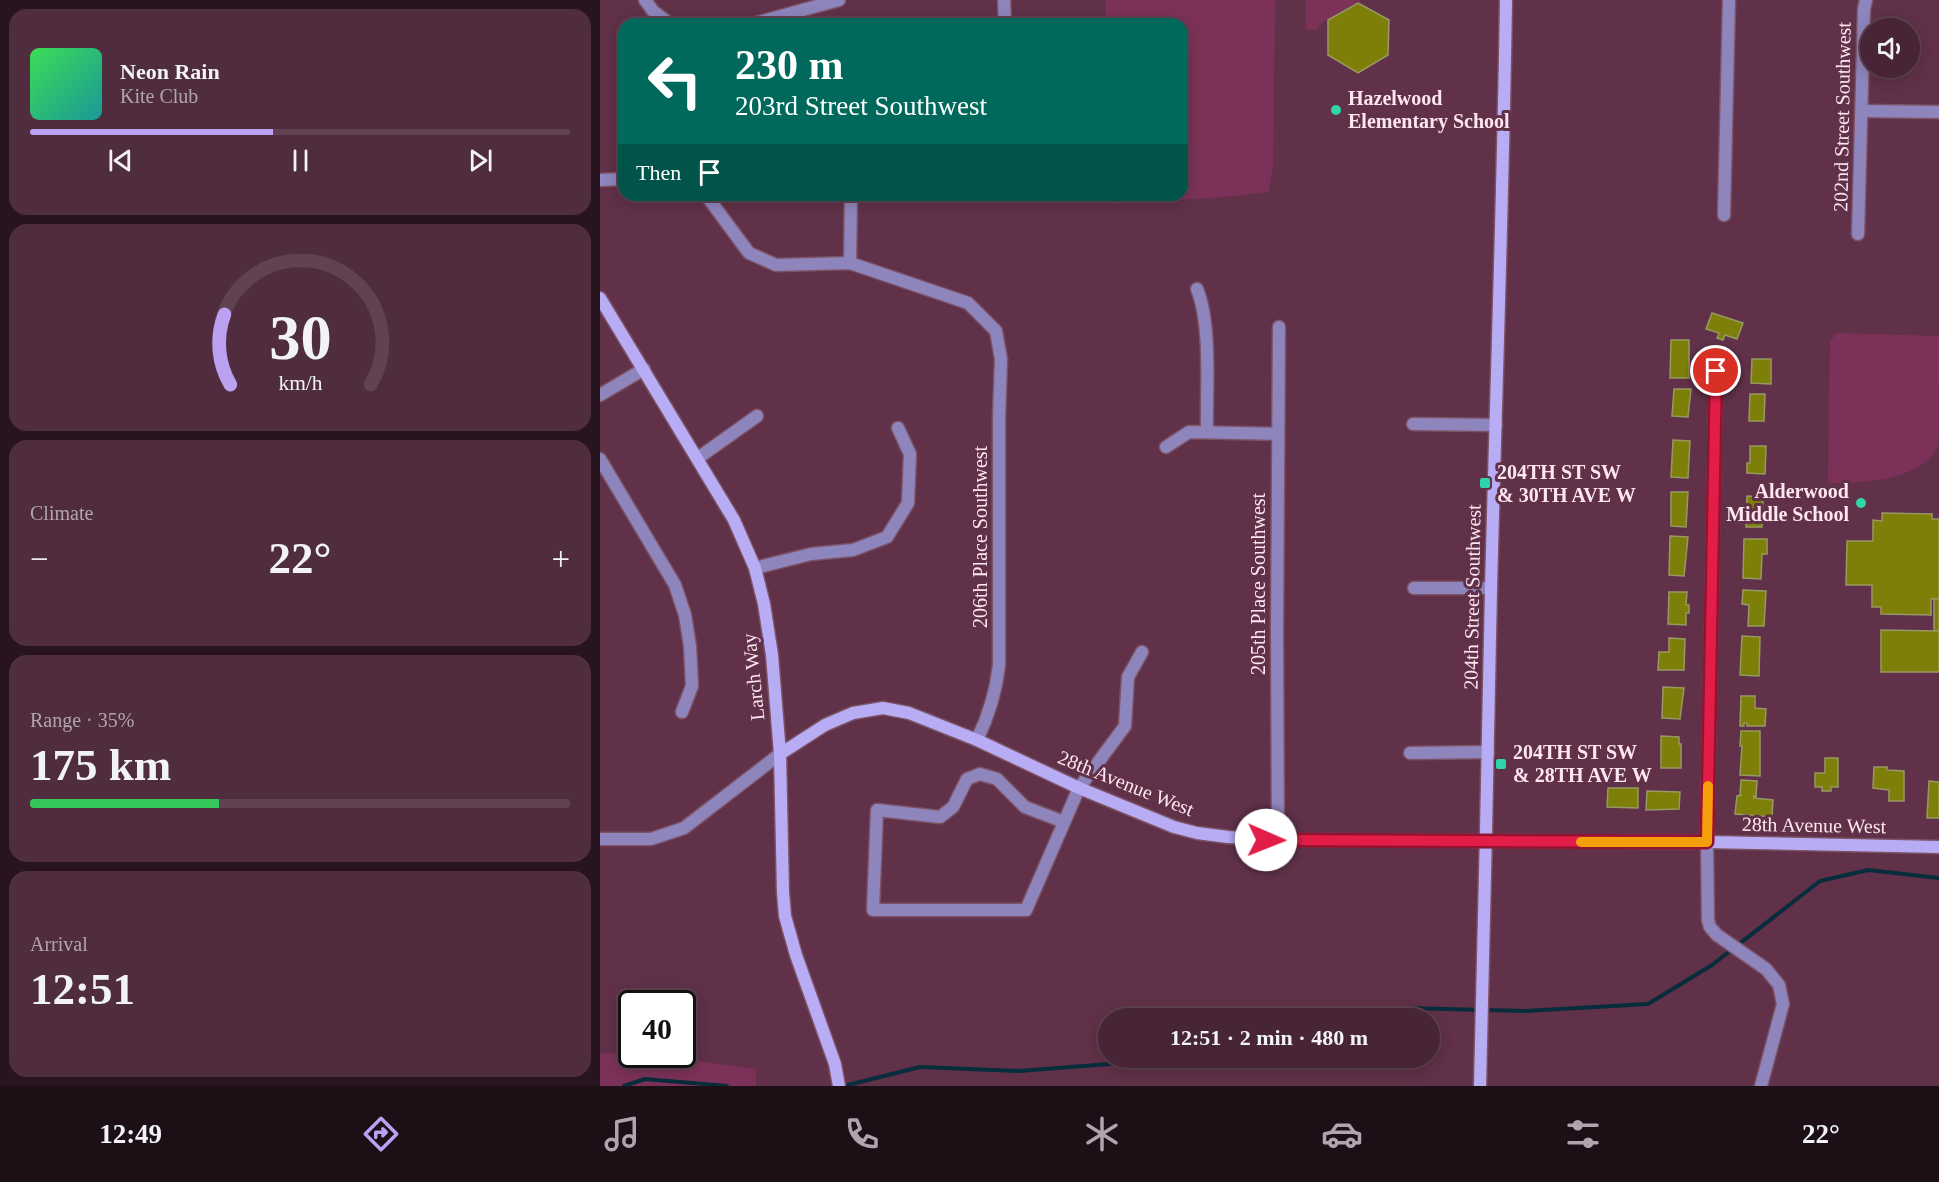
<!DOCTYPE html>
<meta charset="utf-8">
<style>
body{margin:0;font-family:"Times New Roman",serif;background:#4f2d3e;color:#f1f3f6;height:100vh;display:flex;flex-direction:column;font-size:22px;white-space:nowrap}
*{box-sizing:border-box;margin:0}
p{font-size:20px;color:#b1a5ad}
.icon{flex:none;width:33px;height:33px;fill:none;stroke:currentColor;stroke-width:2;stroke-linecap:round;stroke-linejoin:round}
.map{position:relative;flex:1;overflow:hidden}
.sheet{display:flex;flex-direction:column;gap:9px;padding:9px;background:#28141e;width:600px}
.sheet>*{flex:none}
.top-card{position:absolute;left:18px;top:18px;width:570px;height:183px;border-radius:18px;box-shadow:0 3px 15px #0003,0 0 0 2px #604251;background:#00695c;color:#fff;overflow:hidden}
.fabs{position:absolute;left:1260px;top:18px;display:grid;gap:12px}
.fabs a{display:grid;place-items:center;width:60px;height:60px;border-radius:50%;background:#482536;box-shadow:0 3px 15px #0003,0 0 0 2px #604251;font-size:30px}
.speed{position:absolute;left:18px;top:990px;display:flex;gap:12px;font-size:30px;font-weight:700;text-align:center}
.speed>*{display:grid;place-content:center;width:78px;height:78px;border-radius:50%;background:#482536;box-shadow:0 3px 15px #0003,0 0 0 2px #604251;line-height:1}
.speed .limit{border:3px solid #111;border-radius:9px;background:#fff;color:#111}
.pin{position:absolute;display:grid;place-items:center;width:51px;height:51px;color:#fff;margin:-26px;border:3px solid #fff;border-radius:50%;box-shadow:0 2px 6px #0007}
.me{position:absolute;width:66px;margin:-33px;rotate:91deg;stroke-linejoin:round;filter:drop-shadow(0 0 4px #0008)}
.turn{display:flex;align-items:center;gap:21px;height:126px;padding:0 18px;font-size:27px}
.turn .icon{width:78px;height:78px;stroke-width:2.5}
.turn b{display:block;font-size:42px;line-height:51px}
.then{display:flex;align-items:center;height:57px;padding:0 18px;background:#0003;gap:12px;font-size:22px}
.big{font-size:45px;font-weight:600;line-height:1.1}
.sheet .widget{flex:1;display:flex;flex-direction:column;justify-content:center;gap:9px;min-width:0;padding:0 21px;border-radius:18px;background:#4f2d3e}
.sheet .dial{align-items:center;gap:0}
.dial svg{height:156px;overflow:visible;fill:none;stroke:#604251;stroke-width:7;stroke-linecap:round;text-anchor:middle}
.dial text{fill:#f1f3f6;stroke:none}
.song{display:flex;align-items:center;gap:18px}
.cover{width:72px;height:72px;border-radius:9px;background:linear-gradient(135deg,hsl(130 70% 55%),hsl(180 70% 35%))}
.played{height:6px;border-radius:3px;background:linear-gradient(90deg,#bca0f2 45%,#604251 45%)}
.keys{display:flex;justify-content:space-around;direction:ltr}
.heat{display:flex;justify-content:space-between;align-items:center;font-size:33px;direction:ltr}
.charge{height:9px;border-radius:4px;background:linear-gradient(90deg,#34c759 35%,#604251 0)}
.trip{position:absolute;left:498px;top:1008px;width:342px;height:60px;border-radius:30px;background:#482536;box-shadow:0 3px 15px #0003,0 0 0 2px #604251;font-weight:600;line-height:60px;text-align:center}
.dock{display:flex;height:96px;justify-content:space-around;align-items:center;background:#1d0f16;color:#b1a5ad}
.dock .icon{width:42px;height:42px}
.dock .active{color:#bca0f2}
.dock b{font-size:27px;color:#f1f3f6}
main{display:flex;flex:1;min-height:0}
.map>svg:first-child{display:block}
.green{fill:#7c3258}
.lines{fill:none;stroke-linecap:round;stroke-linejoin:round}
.stream{stroke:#072d3c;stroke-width:4}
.building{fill:#7d7f09;stroke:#969963;stroke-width:1.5}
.street-casing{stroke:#7c5266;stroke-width:15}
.secondary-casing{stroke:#7c5266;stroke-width:15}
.street{stroke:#8e85bd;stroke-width:12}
.secondary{stroke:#b8adf4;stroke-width:12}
.route-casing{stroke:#92132f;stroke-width:15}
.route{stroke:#e11d48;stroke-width:10}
.slow{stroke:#f59e0b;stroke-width:10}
.poi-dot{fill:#2ed4aa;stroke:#603148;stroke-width:2}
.labels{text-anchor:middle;stroke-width:6;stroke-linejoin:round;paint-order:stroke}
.poi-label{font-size:20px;font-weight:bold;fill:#fee6f0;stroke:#603148;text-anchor:start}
.street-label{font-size:20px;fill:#fee6f0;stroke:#603148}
</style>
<main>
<section class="sheet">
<div class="widget">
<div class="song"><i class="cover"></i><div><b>Neon Rain</b><p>Kite Club</p></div></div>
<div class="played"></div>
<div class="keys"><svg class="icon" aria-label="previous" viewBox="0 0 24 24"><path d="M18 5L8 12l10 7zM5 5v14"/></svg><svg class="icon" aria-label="pause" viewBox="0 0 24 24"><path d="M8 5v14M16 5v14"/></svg><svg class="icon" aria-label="next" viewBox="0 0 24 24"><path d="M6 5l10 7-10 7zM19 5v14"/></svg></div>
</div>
<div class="widget dial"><svg viewBox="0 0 100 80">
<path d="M14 69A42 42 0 1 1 86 69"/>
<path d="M14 69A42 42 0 0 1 11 33" stroke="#bca0f2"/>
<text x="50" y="56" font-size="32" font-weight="700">30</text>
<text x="50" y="72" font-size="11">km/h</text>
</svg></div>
<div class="widget"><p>Climate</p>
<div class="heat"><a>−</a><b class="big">22°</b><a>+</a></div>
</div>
<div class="widget"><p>Range · 35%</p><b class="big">175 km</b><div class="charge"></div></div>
<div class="widget"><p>Arrival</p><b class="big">12:51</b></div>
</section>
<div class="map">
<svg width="1339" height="1086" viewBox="0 0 1339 1086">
<rect width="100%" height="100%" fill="#603148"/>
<g class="green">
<polygon points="506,0 675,0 673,165 669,192 623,197 513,204 506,195 582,195 582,24 505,24"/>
<polygon points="706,0 760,0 760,1 724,21 717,30 706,30"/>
<path d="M1237,333L1339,336C1339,352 1339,439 1338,447C1318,482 1262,483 1228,483L1230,341Z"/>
<polygon points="0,1053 53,1055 156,1069 156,1086 0,1086"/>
</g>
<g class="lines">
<g class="stream">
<polyline points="760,1018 805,1008 925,1011 1048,1004 1112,965 1220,881 1268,870 1339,878"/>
<polyline points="24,1086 45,1079 127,1086"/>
<polyline points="244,1086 320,1067 419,1071 548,1061 568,1058"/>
</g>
</g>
<g class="building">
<polygon points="758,3 789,20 788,55 758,73 728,55 728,20"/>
<polygon points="1112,313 1143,323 1137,339 1125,335 1123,340 1117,338 1119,333 1106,329"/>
<polygon points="1071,340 1089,340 1089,378 1070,378"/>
<polygon points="1152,359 1171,359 1171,384 1151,383"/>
<polygon points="1074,389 1091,389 1088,417 1072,416"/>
<polygon points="1150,394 1165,394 1164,421 1149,421"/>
<polygon points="1073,440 1090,441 1088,478 1071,477"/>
<polygon points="1150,446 1166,446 1165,474 1147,473 1147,463 1150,463"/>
<polygon points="1071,492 1088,492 1086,527 1071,526"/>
<polygon points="1147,496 1163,497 1162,527 1146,527"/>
<polygon points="1282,513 1332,514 1332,519 1339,519 1339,599 1331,599 1331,615 1281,614 1281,607 1272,607 1272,585 1246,585 1247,541 1273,541 1273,520 1282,521"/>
<polygon points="1070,536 1088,537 1084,576 1069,575"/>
<polygon points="1144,539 1167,539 1167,554 1162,554 1161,579 1143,578"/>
<polygon points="1143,590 1166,591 1164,626 1148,626 1149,605 1142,604"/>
<polygon points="1069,592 1087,592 1086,605 1089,605 1089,613 1086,613 1086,625 1068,624"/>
<rect x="1334" y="599" width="5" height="32"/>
<polygon points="1281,630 1339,631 1339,672 1281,672"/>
<polygon points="1142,636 1160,637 1159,676 1140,675"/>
<polygon points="1069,638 1085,639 1084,670 1058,670 1059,652 1069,652"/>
<polygon points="1063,687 1084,688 1080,719 1062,718"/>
<polygon points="1141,696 1155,696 1155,708 1166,709 1165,726 1147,726 1147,723 1144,723 1144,726 1140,726"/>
<polygon points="1141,731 1160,731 1160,776 1140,775 1142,746 1140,746"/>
<polygon points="1061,736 1079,737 1079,744 1081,744 1081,768 1061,768"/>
<polygon points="1225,758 1238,758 1238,787 1231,787 1231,791 1222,791 1222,787 1215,787 1215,773 1225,773"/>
<polygon points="1274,767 1287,767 1287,770 1304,771 1304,801 1289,801 1289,790 1273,788"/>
<polygon points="1141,780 1157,781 1156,797 1154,796 1154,798 1173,800 1172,817 1135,814 1137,796 1142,795 1140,795"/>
<polygon points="1329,781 1339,782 1339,818 1327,818"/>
<polygon points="1008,788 1038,788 1038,808 1007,807"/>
<polygon points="1047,791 1080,792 1079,809 1046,810"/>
</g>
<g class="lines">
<g class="street-casing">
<g id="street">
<polyline points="45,0 53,11 70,24"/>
<polyline points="404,0 405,24"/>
<polyline points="152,24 239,0"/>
<polyline points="1262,111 1339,112"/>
<polyline points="0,180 24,179"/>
<path d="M106,195L149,253L176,265L250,263L368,303L396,331L401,359L399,418V665C396,693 389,715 377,740"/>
<polyline points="1124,215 1129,0"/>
<polyline points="1258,234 1264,9 1266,0"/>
<polyline points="250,263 251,195"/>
<path d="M597,289C612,326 606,391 607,432"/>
<polyline points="1116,371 1107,842 1108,920 1110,927 1117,935 1166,969 1179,985 1183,1004 1161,1086"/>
<polyline points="0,395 44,369"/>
<polyline points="813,424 896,425"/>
<polyline points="566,447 589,432 678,434"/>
<polyline points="98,458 157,416"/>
<polyline points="0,459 75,585 85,615 90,646 92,686 82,712"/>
<polyline points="155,568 211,554 253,550 287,537 308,503 310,454 298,428"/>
<polyline points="814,588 891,588"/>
<polyline points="810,753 888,752"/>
<polyline points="464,822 425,807 397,779 380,774 367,779 353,807 340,817 277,810 273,910 426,910 479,788 525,726 528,677 542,652"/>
<polyline points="0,839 51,839 84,828 180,754"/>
<polyline points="678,840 677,632 679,327"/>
</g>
</g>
<g class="secondary-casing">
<g id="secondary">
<polyline points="0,298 134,520 155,568 164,604 172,655 180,754 183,892 185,916 196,955 235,1064 239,1086"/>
<polyline points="180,754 225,725 253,713 283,708 309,713 377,740 479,788 574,827 597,833 628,837 678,840 1107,842 1339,847"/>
<path d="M880,1086C885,920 887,755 891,589C896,393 903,197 906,0"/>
</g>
</g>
<use href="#street" class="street"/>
<use href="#secondary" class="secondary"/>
</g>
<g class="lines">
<g class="route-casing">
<polyline id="route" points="666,840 1107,842 1116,371"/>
</g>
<use href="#route" class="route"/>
<polyline class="slow" points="981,842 1107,842 1108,786"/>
</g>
<g class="poi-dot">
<circle cx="736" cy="110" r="6"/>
<rect x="879" y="477" width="12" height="12" rx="3"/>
<circle cx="1261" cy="503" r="6"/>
<rect x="895" y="758" width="12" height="12" rx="3"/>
</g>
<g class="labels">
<g class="poi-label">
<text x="748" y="105">Hazelwood<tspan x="748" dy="23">Elementary School</tspan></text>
<text x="897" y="479">204TH ST SW<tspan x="897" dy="23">&amp; 30TH AVE W</tspan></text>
<text x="1249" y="498" text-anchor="end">Alderwood<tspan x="1249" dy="23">Middle School</tspan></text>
<text x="913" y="759">204TH ST SW<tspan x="913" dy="23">&amp; 28TH AVE W</tspan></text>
</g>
<g class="street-label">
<text transform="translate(1242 117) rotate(-89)" y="7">202nd Street Southwest</text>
<text transform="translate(380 537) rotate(-90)" y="7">206th Place Southwest</text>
<text transform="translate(658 584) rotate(-90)" y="7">205th Place Southwest</text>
<text transform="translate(872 597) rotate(-89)" y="7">204th Street Southwest</text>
<text transform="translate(153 677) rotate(-96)" y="7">Larch Way</text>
<text transform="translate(526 783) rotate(22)" y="7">28th Avenue West</text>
<text transform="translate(1214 825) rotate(1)" y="7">28th Avenue West</text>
</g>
</g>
</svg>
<div class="fabs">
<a><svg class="icon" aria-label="sound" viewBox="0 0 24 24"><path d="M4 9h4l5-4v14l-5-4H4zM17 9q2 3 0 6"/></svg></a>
</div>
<div class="speed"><div class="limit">40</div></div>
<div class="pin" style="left:1116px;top:371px;background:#d93025"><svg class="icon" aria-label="arrive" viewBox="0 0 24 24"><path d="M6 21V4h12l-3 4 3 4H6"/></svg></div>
<svg class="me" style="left:666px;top:840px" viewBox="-20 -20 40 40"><circle r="19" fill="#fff"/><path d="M0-13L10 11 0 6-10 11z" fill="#e11d48"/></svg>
<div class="trip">12:51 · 2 min · 480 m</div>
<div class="top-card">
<div class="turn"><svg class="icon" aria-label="left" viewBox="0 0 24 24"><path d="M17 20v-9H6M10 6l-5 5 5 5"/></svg><div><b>230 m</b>203rd Street Southwest</div></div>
<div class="then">Then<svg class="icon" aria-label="arrive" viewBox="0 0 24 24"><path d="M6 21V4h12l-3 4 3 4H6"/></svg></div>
</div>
</div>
</main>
<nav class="dock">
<b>12:49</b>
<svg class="icon active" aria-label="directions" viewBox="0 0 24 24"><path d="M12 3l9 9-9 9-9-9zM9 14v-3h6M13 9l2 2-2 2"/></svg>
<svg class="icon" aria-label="music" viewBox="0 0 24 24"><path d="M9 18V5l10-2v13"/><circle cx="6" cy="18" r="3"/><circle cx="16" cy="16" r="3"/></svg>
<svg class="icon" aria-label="phone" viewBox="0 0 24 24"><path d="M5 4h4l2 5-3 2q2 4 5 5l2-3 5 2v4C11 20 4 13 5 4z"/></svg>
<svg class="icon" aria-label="climate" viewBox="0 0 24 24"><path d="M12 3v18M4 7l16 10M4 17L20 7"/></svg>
<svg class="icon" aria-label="car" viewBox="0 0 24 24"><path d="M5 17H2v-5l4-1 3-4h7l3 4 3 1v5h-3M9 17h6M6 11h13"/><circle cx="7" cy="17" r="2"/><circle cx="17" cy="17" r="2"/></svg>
<svg class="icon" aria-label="filters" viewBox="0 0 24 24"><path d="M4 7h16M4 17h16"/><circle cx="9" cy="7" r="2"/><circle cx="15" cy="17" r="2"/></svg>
<b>22°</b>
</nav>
